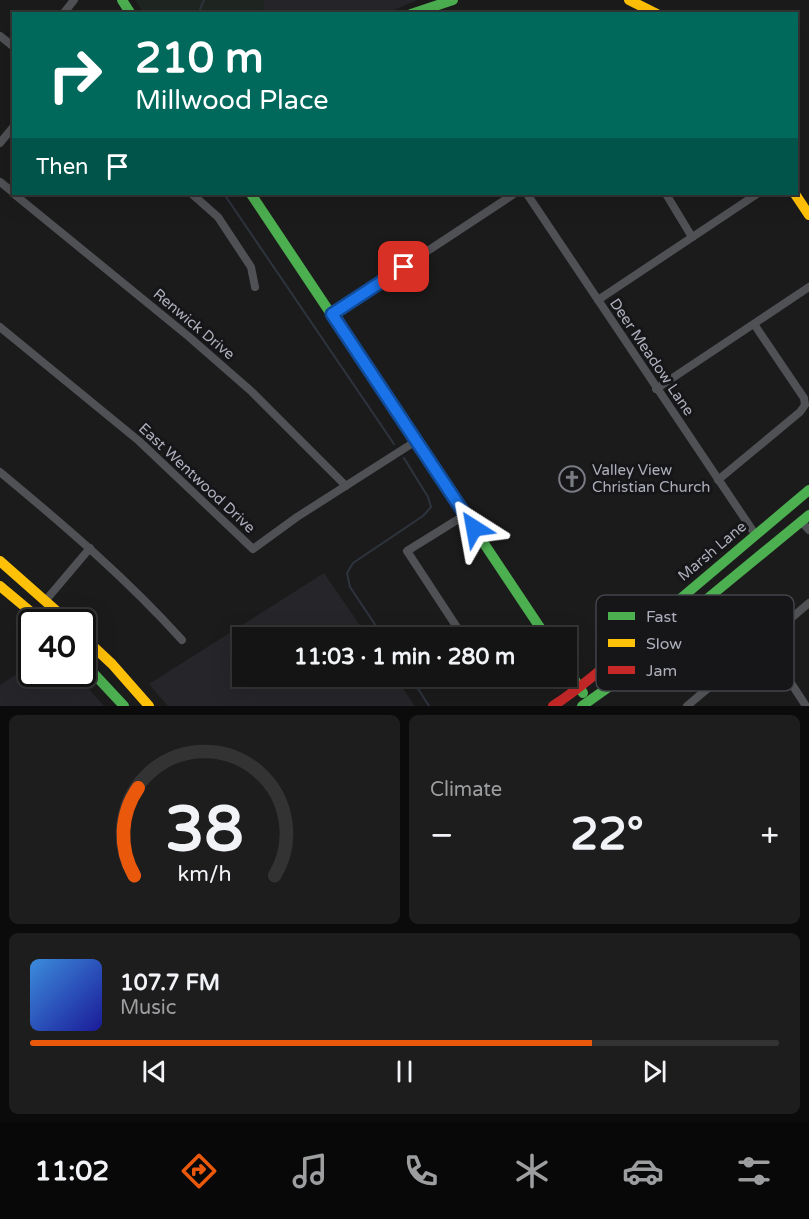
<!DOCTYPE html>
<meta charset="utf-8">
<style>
body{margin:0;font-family:"Varela Round",sans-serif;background:#1d1d1e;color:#f1f3f6;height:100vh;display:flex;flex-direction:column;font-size:22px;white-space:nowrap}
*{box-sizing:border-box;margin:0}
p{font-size:20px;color:#9d9ea0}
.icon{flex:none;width:33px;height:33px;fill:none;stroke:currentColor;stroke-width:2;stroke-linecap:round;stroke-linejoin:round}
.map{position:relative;height:706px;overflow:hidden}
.details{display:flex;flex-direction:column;gap:9px;padding:9px;background:#0b0b0c;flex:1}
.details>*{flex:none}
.banner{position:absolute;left:12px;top:12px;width:786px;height:183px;border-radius:0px;box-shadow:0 6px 24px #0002,0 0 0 2px #333334;background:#00695c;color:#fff;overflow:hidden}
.speed{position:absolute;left:18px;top:609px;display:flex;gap:12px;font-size:30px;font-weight:700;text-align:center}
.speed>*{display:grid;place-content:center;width:78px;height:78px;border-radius:50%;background:#141415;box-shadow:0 6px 24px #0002,0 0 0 2px #333334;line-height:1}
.speed .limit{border:3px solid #111;border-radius:9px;background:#fff;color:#111}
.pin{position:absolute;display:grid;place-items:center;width:51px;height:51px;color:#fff;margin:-26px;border-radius:12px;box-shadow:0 3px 9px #0006}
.me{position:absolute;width:66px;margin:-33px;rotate:326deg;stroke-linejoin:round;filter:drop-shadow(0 0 4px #0008)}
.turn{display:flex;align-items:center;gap:21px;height:126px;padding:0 24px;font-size:27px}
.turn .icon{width:78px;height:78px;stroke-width:2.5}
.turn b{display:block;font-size:42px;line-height:51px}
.then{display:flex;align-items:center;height:57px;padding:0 24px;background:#0003;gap:12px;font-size:22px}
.big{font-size:45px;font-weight:700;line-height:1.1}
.details .card{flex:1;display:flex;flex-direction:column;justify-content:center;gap:9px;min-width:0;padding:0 21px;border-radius:9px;background:#1d1d1e}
.details .dial{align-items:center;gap:0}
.dial svg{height:156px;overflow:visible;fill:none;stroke:#333334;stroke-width:7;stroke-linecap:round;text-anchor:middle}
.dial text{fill:#f1f3f6;stroke:none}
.song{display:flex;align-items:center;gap:18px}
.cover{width:72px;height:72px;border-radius:9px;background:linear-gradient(135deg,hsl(210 70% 55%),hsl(240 70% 35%))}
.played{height:6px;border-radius:3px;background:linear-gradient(90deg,#ea580c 75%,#333334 75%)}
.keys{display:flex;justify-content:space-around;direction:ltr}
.heat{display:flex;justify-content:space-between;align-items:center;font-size:33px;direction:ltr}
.details .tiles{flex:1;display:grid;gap:9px;grid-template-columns:1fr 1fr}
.card:last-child{grid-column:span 2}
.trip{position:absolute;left:232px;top:627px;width:345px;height:60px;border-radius:0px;background:#141415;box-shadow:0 6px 24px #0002,0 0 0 2px #333334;font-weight:700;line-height:60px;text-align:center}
.dock{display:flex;height:96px;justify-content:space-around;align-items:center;background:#080808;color:#9d9ea0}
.dock .icon{width:42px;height:42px}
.dock .on{color:#ea580c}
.dock b{font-size:27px;color:#f1f3f6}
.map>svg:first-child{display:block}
.built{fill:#262529}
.green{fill:#1f2621}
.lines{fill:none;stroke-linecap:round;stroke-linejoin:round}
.stream{stroke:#2e343e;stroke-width:2}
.street{stroke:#4f5155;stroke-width:8}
.fast{stroke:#4caf50;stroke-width:10}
.slow{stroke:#ffc107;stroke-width:10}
.jam{stroke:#c62828;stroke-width:10}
.route-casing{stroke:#114b97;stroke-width:15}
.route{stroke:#1a73e8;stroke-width:10}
.labels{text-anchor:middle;stroke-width:6;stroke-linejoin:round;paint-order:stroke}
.street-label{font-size:15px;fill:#adb0bc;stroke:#161518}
.poi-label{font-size:15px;fill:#adb0bc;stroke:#161518;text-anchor:start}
.key{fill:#161518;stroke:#434449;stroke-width:1.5}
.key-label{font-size:16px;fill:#adb0bc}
</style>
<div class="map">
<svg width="809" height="706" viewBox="0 0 809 706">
<rect width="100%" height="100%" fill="#1b1b1c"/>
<g class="built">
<polygon points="263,0 417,0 385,14 264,13"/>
<polygon points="324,573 368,637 243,638 243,676 395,677 415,706 168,706 149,684"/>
<polygon points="31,665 32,674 75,674 104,706 0,706 0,685"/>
</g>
<polygon class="green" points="135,0 263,0 264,13 144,13"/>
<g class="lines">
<g class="stream">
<polyline points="201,14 200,9 204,0"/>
<polyline points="224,194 394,444"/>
<polyline points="384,638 350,587 347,573 353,563 423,516 431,507 428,497 404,458"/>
<polyline points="410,676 429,706"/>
</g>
<g class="street">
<polyline points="63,14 74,0"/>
<polyline points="0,36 14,47"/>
<polyline points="0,143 14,126"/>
<polyline points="0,182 14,193"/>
<polyline points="14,194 188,336 251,391 346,486"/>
<polyline points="192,194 218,217 251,267 255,287"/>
<polyline points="527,194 755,534"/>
<polyline points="666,194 692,237"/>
<polyline points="598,300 757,194"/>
<polyline points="332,314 514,194"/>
<polyline points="0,327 139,441 253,549 297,517 416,441"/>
<polyline points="656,389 809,287"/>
<path d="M0,472C64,525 127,579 182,640"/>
<polyline points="718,480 800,412 805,405 804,398 754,324"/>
<polyline points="801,521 809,530"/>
<polyline points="46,600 90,548"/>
<polyline points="464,638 407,551 465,515"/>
<polyline points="760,644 789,680 806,706"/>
<polyline points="687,706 809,603"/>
</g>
<g class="fast">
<polyline points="122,0 131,14"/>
<polyline points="411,14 453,0"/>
<polyline points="251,194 547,638"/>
<polyline points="660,616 809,490"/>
<polyline points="82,661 124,706"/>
<polyline points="567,668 583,693"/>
<polyline points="582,706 620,679 696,608 809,515"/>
</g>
<g class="slow">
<polyline points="629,0 657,14"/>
<polyline points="795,194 809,215"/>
<polyline points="0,561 69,622"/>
<polyline points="0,586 43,622"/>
<polyline points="82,636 112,664 149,706"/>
</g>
<path class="jam" d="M553,706C592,680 626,649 660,616"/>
</g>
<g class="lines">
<g class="route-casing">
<polyline id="route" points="404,267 332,314 474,528"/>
</g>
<use href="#route" class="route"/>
</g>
<defs>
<g id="church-ring" transform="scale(1.35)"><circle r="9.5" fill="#161518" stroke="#7a7c84" stroke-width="1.5"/><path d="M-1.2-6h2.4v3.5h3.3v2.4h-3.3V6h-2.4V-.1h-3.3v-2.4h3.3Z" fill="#7a7c84"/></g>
</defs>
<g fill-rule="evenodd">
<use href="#church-ring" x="572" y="479"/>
</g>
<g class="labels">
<g class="street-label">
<text transform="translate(194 324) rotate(40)" y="5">Renwick Drive</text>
<text transform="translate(652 357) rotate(56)" y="5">Deer Meadow Lane</text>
<text transform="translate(197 478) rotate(43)" y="5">East Wentwood Drive</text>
<text transform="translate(712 551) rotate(-40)" y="5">Marsh Lane</text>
</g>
<g class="poi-label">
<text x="592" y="475">Valley View<tspan x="592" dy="17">Christian Church</tspan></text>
</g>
</g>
<rect x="596" y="595" width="198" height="96" rx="9" class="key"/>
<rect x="608" y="612" width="27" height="8" fill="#4caf50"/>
<rect x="608" y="639" width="27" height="8" fill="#ffc107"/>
<rect x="608" y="666" width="27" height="8" fill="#c62828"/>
<g class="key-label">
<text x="646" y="622">Fast</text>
<text x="646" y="649">Slow</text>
<text x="646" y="676">Jam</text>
</g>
</svg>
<div class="speed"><div class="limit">40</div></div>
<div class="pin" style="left:404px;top:267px;background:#d93025"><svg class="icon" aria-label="arrive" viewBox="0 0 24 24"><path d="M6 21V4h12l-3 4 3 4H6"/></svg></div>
<svg class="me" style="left:474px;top:528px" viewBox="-20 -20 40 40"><path d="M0-17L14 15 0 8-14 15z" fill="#1a73e8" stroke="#fff" stroke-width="4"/></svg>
<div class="trip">11:03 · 1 min · 280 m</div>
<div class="banner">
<div class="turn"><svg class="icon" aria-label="right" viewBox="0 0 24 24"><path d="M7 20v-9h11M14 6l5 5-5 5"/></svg><div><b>210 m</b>Millwood Place</div></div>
<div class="then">Then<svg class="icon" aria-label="arrive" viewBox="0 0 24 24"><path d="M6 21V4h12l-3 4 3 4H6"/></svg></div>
</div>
</div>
<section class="details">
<div class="tiles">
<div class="card dial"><svg viewBox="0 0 100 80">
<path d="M14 69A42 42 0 1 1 86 69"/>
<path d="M14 69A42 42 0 0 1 16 24" stroke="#ea580c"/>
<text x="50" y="56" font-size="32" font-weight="700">38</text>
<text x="50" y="72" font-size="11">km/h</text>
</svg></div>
<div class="card"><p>Climate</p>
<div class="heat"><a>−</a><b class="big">22°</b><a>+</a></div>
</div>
<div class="card">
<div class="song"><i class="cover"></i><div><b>107.7 FM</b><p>Music</p></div></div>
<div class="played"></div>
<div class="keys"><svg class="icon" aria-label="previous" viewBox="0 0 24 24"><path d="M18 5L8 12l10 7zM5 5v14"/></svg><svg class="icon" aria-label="pause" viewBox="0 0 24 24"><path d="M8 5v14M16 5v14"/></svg><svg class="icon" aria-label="next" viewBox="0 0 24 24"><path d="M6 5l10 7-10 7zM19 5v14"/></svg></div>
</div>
</div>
</section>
<nav class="dock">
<b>11:02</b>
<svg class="icon on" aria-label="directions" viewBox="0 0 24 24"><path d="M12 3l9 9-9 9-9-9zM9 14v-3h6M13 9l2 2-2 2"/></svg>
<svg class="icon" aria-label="music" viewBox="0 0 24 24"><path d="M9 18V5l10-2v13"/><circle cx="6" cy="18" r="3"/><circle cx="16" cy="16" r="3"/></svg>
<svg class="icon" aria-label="phone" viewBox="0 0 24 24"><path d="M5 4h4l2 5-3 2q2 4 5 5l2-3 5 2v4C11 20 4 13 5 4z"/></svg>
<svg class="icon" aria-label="climate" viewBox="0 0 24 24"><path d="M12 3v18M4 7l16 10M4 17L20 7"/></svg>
<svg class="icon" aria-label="car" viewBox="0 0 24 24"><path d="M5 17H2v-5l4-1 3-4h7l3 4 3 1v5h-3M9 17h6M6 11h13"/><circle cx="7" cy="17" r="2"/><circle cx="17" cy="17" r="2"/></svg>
<svg class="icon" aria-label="filters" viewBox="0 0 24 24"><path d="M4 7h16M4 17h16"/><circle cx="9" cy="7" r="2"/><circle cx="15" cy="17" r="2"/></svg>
</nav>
